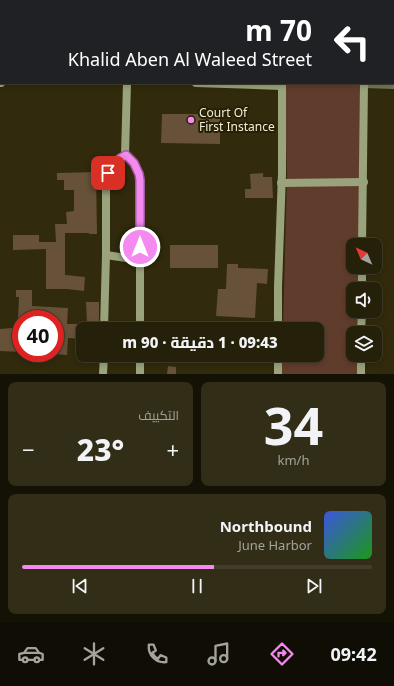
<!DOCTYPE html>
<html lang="ar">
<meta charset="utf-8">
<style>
body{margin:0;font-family:"Noto Sans",Cairo,sans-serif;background:#312d17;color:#f1f3f6;direction:rtl;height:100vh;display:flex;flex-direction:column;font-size:15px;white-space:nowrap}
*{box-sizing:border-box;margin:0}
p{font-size:13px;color:#a3a39c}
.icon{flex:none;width:22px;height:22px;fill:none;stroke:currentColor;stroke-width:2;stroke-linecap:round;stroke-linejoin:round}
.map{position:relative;height:374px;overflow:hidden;direction:ltr}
.panel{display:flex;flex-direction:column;gap:8px;padding:8px;background:#141205;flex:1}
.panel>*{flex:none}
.hud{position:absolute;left:0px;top:0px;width:394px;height:84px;box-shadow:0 2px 6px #0003,0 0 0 1px #423e2a;direction:rtl;background:#202124;color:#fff;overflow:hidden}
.needle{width:26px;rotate:316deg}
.tools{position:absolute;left:346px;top:238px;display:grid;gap:8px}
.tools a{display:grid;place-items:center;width:36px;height:36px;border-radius:8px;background:#252009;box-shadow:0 2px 6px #0003,0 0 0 1px #423e2a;font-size:20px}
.speed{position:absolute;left:12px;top:310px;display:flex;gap:8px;font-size:20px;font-weight:700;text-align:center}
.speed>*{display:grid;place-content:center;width:52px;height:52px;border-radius:50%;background:#252009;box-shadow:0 2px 6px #0003,0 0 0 1px #423e2a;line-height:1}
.speed .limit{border:6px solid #d22;background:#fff;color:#111}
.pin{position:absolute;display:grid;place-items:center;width:34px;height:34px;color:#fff;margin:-17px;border-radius:8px;box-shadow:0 2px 6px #0006}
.me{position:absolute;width:44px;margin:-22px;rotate:0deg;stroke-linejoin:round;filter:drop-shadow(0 0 3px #0008)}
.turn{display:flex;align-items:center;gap:14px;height:84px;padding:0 16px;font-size:18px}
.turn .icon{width:52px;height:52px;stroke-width:2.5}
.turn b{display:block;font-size:28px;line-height:34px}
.big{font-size:30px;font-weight:800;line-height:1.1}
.panel .card{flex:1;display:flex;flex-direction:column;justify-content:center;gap:6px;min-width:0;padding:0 14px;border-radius:8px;background:#312d17}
.panel .dial{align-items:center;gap:0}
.dial b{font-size:52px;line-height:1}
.song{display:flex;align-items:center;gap:12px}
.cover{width:48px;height:48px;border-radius:6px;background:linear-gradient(135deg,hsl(230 70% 55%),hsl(120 70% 35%))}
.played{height:4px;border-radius:2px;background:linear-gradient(90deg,#f489f0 55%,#423e2a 55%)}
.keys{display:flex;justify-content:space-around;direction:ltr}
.heat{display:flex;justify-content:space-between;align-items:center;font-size:22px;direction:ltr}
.panel .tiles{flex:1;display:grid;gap:8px;grid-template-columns:1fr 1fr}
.card:last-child{grid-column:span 2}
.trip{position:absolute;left:76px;top:322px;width:248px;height:40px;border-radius:8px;background:#252009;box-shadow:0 2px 6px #0003,0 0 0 1px #423e2a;font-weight:800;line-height:40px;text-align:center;direction:rtl}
.dock{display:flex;height:64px;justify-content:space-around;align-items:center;background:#0f0d04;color:#a3a39c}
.dock .icon{width:28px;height:28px}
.dock .active{color:#f489f0}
.dock b{font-size:18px;color:#f1f3f6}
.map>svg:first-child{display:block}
.green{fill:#603c2c}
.building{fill:#675139}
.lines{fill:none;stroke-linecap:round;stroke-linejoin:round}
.street{stroke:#71785f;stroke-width:8}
.secondary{stroke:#9aa47c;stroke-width:8}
.route-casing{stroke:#9f599c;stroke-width:10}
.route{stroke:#f489f0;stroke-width:7}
.poi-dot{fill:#f489f0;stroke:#272003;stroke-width:1.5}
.labels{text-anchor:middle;stroke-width:4;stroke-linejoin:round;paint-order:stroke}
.poi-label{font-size:12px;fill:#f1ecdb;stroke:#272003;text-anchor:start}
</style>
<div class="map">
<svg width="394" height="374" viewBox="0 0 394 374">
<rect width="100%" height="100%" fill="#312a0c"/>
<polygon class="green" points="284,83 361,83 359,245 353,245 353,267 359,267 358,289 353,289 353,311 358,311 358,333 353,333 353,355 358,355 358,374 282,374 282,355 317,355 317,329 283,329 287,175"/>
<g class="building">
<polygon points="162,114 220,114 220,144 161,143"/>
<polygon points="96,172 97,234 89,234 89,233 65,233 65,275 85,277 84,291 67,289 46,289 46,249 13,250 13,235 39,235 39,242 56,242 55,224 67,224 66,212 74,211 74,190 64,190 64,180 57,180 57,173"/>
<polygon points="263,173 263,177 272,177 273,198 245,198 245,189 251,189 250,174"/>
<rect x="170" y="245" width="48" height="23"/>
<polygon points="227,264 238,264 238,268 268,269 267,284 257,283 255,318 216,316 218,289 226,289"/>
<polygon points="16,290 32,290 32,306 68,308 67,324 83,324 83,339 68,338 67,355 55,354 55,319 18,319 19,297 16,297"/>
<polygon points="86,302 99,302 99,325 87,325"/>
<polygon points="12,328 21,329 21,352 0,351 0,329"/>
<polygon points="168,366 176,367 176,374 167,374"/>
</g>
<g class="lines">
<polyline class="street" points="364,84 394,85"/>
<g class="secondary">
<polyline points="120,0 121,1"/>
<polyline points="136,1 137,0"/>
<polyline points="285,1 285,0"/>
<polyline points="365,1 365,0"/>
<polyline points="0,83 1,83"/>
<polyline points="196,83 282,86"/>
<path d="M125,155C134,162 138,169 140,180V329"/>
<polyline points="125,155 127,83"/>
<polyline points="281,183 364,182"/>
<polyline points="362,245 364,83"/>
<polyline points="106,255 140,260"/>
<polyline points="362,289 362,267"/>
<path d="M104,329L106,255V179C109,167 115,160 125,155"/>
<polyline points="278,329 278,287 282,173 282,83"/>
<polyline points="361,333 362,311"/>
<polyline points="140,355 140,374"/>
<polyline points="103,374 104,355"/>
<polyline points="278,374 278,355"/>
<polyline points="361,374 361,355"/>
</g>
</g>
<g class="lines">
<g class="route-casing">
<path id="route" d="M108,173C112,164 117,159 126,155L134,163L139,174L140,180V247"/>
</g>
<use href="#route" class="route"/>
</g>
<circle class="poi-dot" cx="191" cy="120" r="4"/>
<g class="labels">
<g class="poi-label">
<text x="199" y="117">Court Of<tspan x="199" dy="14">First Instance</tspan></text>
</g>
</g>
</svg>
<div class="tools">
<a><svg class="needle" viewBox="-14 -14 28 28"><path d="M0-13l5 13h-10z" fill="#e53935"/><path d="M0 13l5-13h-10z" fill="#a3a39c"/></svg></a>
<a><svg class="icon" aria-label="sound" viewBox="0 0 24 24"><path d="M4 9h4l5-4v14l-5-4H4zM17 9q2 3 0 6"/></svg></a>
<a><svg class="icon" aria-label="layers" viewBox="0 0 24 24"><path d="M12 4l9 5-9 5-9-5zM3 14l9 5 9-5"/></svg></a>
</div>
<div class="speed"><div class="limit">40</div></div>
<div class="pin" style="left:108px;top:173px;background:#d93025"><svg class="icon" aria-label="arrive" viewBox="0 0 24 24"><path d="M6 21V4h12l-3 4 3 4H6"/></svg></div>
<svg class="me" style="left:140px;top:247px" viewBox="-20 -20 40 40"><circle r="17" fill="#f489f0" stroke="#fff" stroke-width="3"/><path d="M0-11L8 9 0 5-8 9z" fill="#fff"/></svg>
<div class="trip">09:43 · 1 دقيقة · 90 m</div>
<div class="hud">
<div class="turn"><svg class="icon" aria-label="left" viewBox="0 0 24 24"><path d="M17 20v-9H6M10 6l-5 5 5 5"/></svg><div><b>70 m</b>Khalid Aben Al Waleed Street</div></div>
</div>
</div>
<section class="panel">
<div class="tiles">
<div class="card dial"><b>34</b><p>km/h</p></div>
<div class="card"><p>التكييف</p>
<div class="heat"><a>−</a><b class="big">23°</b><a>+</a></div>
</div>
<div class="card">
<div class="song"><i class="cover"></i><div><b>Northbound</b><p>June Harbor</p></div></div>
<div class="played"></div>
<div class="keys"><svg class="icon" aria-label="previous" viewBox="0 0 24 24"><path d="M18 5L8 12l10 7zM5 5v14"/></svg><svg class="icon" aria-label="pause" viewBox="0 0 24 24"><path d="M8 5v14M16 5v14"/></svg><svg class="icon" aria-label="next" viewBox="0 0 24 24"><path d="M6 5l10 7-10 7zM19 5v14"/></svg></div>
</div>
</div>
</section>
<nav class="dock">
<b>09:42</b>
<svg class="icon active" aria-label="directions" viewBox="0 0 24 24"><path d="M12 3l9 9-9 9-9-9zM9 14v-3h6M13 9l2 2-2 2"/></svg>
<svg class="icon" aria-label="music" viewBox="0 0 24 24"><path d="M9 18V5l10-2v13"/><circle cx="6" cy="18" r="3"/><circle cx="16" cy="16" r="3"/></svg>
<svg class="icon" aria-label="phone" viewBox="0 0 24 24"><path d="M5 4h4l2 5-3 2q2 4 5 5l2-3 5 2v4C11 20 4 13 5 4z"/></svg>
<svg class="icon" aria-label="climate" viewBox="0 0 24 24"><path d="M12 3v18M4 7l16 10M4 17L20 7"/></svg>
<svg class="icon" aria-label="car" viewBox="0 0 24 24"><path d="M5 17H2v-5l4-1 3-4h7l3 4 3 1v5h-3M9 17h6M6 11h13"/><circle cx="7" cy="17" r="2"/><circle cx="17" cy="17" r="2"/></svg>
</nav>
